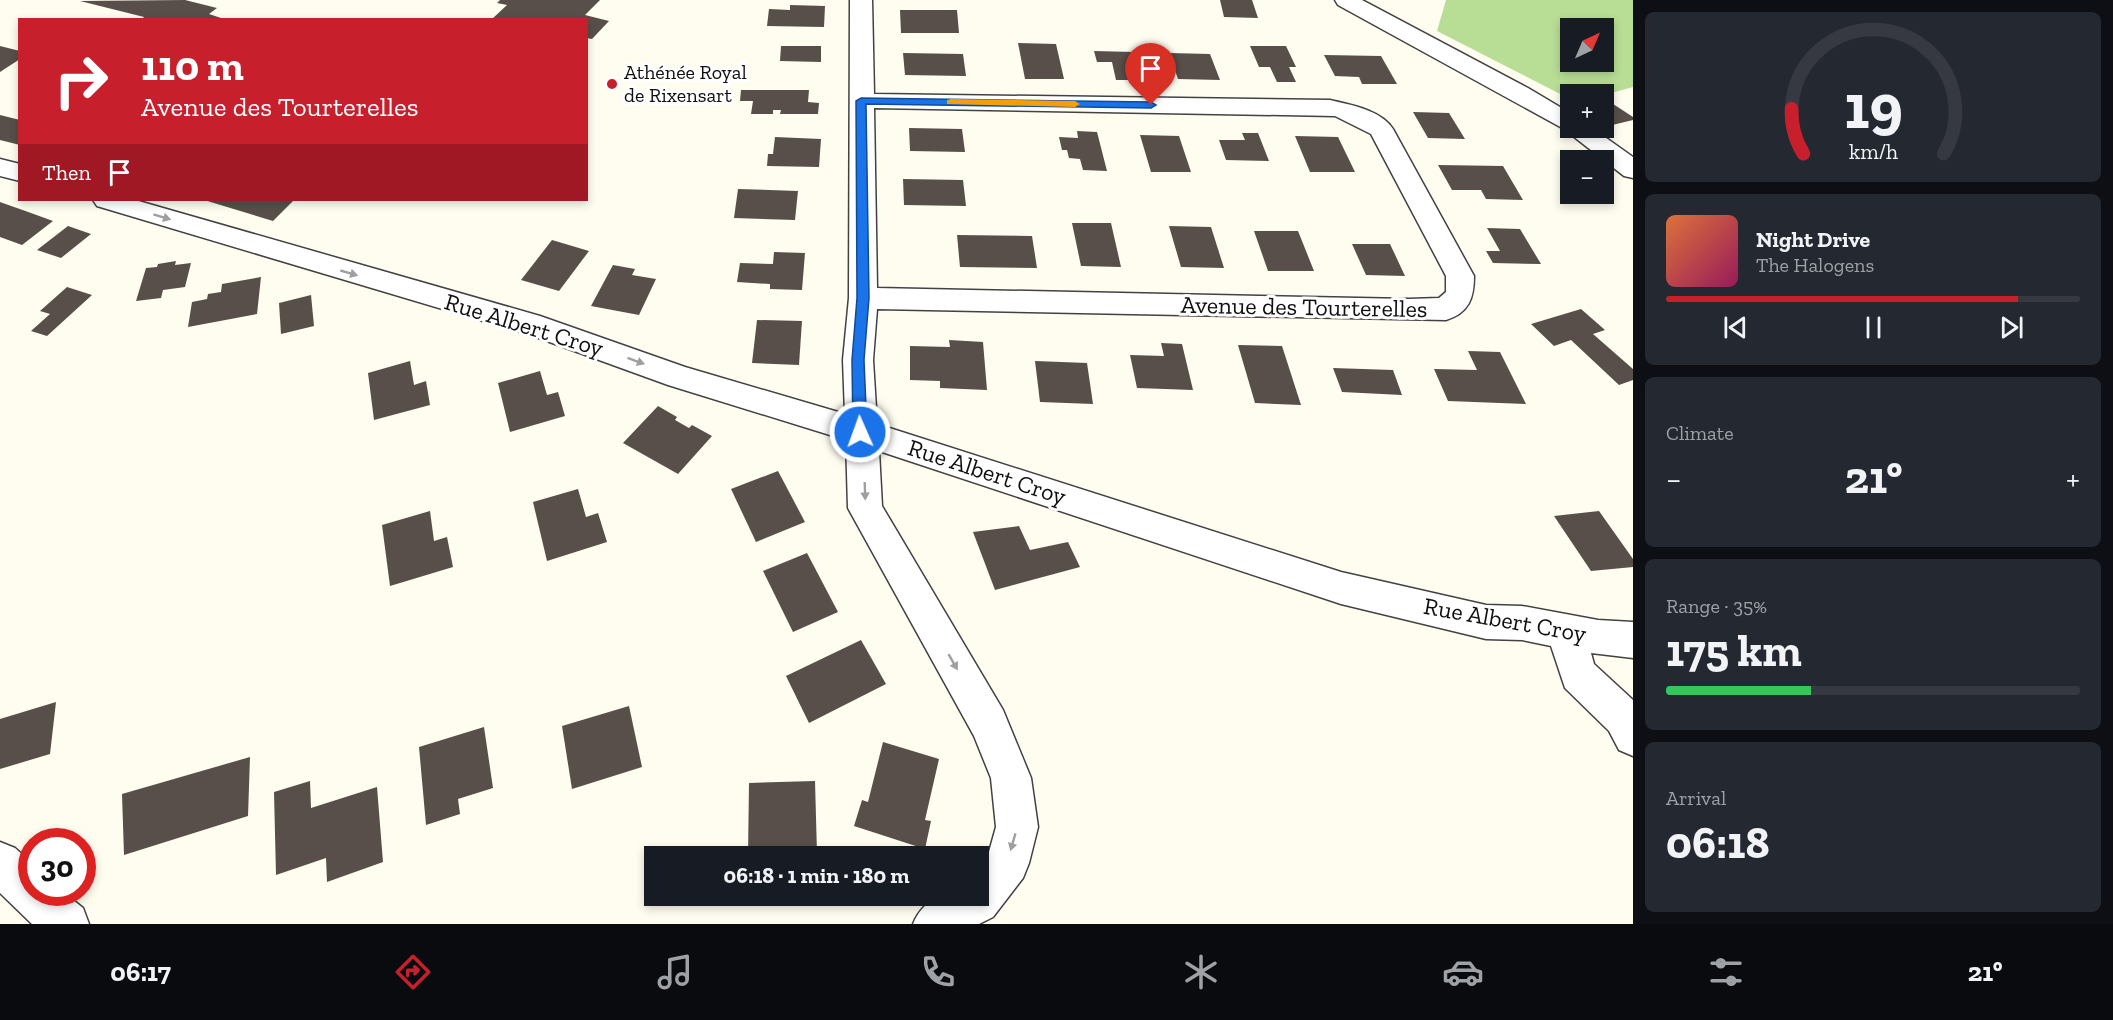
<!DOCTYPE html>
<meta charset="utf-8">
<style>
body{margin:0;font-family:"Zilla Slab",serif;background:#242831;color:#f1f3f6;height:100vh;display:flex;flex-direction:column;font-size:22px;white-space:nowrap}
*{box-sizing:border-box;margin:0}
p{font-size:20px;color:#9ea1a6}
.icon{flex:none;width:33px;height:33px;fill:none;stroke:currentColor;stroke-width:2;stroke-linecap:round;stroke-linejoin:round}
.map{position:relative;flex:1;overflow:hidden}
.drawer{display:flex;flex-direction:column;gap:12px;padding:12px;background:#0d0f14;width:480px}
.drawer>*{flex:none}
.guide{position:absolute;left:18px;top:18px;width:570px;height:183px;border-radius:0px;box-shadow:0 3px 9px #0003;background:#c71f2c;color:#fff;overflow:hidden}
.needle{width:39px;rotate:44deg}
.buttons{position:absolute;left:1560px;top:18px;display:grid;gap:12px}
.buttons a{display:grid;place-items:center;width:54px;height:54px;border-radius:0px;background:#171b24;box-shadow:0 3px 9px #0003;font-size:30px}
.speed{position:absolute;left:18px;top:828px;display:flex;gap:12px;font-size:30px;font-weight:700;text-align:center}
.speed>*{display:grid;place-content:center;width:78px;height:78px;border-radius:50%;background:#171b24;box-shadow:0 3px 9px #0003;line-height:1}
.speed .limit{border:9px solid #d22;background:#fff;color:#111}
.pin{position:absolute;display:grid;place-items:center;width:51px;height:51px;color:#fff;margin:-62px -26px;border-radius:50% 50% 50% 0;rotate:-45deg;box-shadow:0 0 6px #0007}
.pin .icon{rotate:45deg}
.me{position:absolute;width:66px;margin:-33px;rotate:358deg;stroke-linejoin:round;filter:drop-shadow(0 0 4px #0008)}
.turn{display:flex;align-items:center;gap:21px;height:126px;padding:0 24px;font-size:27px}
.turn .icon{width:78px;height:78px;stroke-width:2.5}
.turn b{display:block;font-size:42px;line-height:51px}
.then{display:flex;align-items:center;height:57px;padding:0 24px;background:#0003;gap:12px;font-size:22px}
.big{font-size:45px;font-weight:800;line-height:1.1}
.drawer .tile{flex:1;display:flex;flex-direction:column;justify-content:center;gap:9px;min-width:0;padding:0 21px;border-radius:9px;background:#242831}
.drawer .dial{align-items:center;gap:0}
.dial svg{height:156px;overflow:visible;fill:none;stroke:#363941;stroke-width:7;stroke-linecap:round;text-anchor:middle}
.dial text{fill:#f1f3f6;stroke:none}
.song{display:flex;align-items:center;gap:18px}
.cover{width:72px;height:72px;border-radius:9px;background:linear-gradient(135deg,hsl(20 70% 55%),hsl(330 70% 35%))}
.played{height:6px;border-radius:3px;background:linear-gradient(90deg,#c71f2c 85%,#363941 85%)}
.keys{display:flex;justify-content:space-around;direction:ltr}
.heat{display:flex;justify-content:space-between;align-items:center;font-size:33px;direction:ltr}
.charge{height:9px;border-radius:4px;background:linear-gradient(90deg,#34c759 35%,#363941 0)}
.trip{position:absolute;left:644px;top:846px;width:345px;height:60px;border-radius:0px;background:#171b24;box-shadow:0 3px 9px #0003;font-weight:800;line-height:60px;text-align:center}
.dock{display:flex;height:96px;justify-content:space-around;align-items:center;background:#090b0e;color:#9ea1a6}
.dock .icon{width:42px;height:42px}
.dock .selected{color:#c71f2c}
.dock b{font-size:27px;color:#f1f3f6}
main{display:flex;flex:1;min-height:0}
.map>svg:first-child{display:block}
.forest{fill:#b8de96;fill-rule:evenodd}
.building{fill:#584f4a}
.lines{fill:none;stroke-linecap:round;stroke-linejoin:round}
.minor-casing{stroke:#424242;stroke-width:3}
.minor{fill:#fff;fill-rule:evenodd}
.oneway{fill:#9f9f9f}
.route{fill:#1a73e8;stroke:#114b97;stroke-width:1.5}
.slow{fill:#f59e0b}
.poi-dot{fill:#c71f2c;stroke:#fff;stroke-width:2}
.labels{text-anchor:middle;stroke-width:6;stroke-linejoin:round;paint-order:stroke}
.far-poi-label{font-size:20px;fill:#0f0f0f;stroke:#fff;text-anchor:start}
.street-label{font-size:24px;fill:#0f0f0f;stroke:#fff}
</style>
<main>
<div class="map">
<svg width="1633" height="924" viewBox="0 0 1633 924">
<rect width="100%" height="100%" fill="#fffcf0"/>
<path class="forest" d="M1446,0H1633V87L1604,95L1570,94V99L1437,31ZM1570,28H1604V62H1570Z"/>
<g class="building">
<polygon points="185,0 217,8 209,14 227,20 141,20 144,17 80,1"/>
<polygon points="500,0 600,0 585,15 609,21 592,39 586,38 586,20 491,20 507,5 497,3"/>
<polygon points="1220,0 1252,0 1258,18 1224,17"/>
<polygon points="790,5 825,6 824,27 767,26 769,9 790,10"/>
<polygon points="900,10 957,10 959,33 901,33"/>
<polygon points="1018,43 1056,44 1064,79 1025,79"/>
<polygon points="0,46 20,51 20,59 0,72"/>
<polygon points="781,46 821,46 821,62 780,61"/>
<polygon points="1250,46 1286,46 1296,67 1289,67 1296,82 1277,82 1270,67 1259,67"/>
<polygon points="1094,51 1134,52 1143,80 1116,80 1112,62 1097,62"/>
<polygon points="903,53 963,54 966,76 905,75"/>
<polygon points="1169,53 1210,54 1220,80 1178,79"/>
<polygon points="1324,55 1381,56 1397,84 1362,84 1359,77 1335,76"/>
<polygon points="741,90 809,90 808,102 819,103 818,114 780,114 781,110 773,110 773,114 751,114 753,101 740,101"/>
<polygon points="1604,98 1633,117 1633,120 1604,127"/>
<polygon points="1413,112 1449,113 1465,139 1428,138"/>
<polygon points="0,115 20,120 20,145 0,140"/>
<polygon points="909,128 962,129 965,152 910,151"/>
<polygon points="1077,131 1097,132 1107,171 1083,170 1080,159 1069,158 1067,150 1062,150 1059,137 1078,138"/>
<polygon points="1242,133 1258,133 1269,161 1226,160 1219,140 1245,140"/>
<polygon points="1140,135 1179,136 1191,172 1151,172"/>
<polygon points="1295,136 1338,137 1355,172 1310,172"/>
<polygon points="775,137 821,139 819,167 767,166 768,154 773,154"/>
<polygon points="1438,165 1503,166 1523,200 1486,199 1481,190 1452,190"/>
<polygon points="903,179 963,180 966,206 904,205"/>
<polygon points="738,189 798,191 795,220 734,218"/>
<polygon points="204,200 294,200 273,221"/>
<polygon points="0,202 31,213 53,221 22,245 0,237"/>
<polygon points="1072,223 1111,223 1121,267 1081,266"/>
<polygon points="68,226 91,234 61,258 37,250"/>
<polygon points="1169,226 1211,227 1224,268 1181,267"/>
<polygon points="1487,228 1520,229 1541,264 1493,263 1486,251 1500,251"/>
<polygon points="1254,231 1298,231 1314,271 1268,271"/>
<polygon points="957,235 1032,236 1037,268 960,267"/>
<polygon points="552,240 589,251 559,291 521,280"/>
<polygon points="1352,244 1390,244 1405,276 1366,275"/>
<polygon points="774,252 805,253 802,290 770,289 770,284 737,282 740,263 773,264"/>
<polygon points="176,261 175,265 191,263 185,287 163,290 161,298 136,301 146,268 157,267 158,264"/>
<polygon points="613,265 635,269 632,275 656,279 639,315 591,306"/>
<polygon points="261,277 257,314 188,327 192,302 207,299 208,294 221,292 222,284"/>
<polygon points="67,287 92,295 47,336 31,331 50,314 40,311"/>
<polygon points="311,295 314,326 281,334 279,303"/>
<polygon points="1581,309 1605,330 1593,334 1633,369 1633,380 1619,385 1571,340 1554,346 1531,324"/>
<polygon points="757,320 802,321 799,365 752,363"/>
<polygon points="949,340 983,342 987,390 940,388 940,381 910,380 910,346 950,347"/>
<polygon points="1161,343 1182,344 1193,390 1137,388 1130,355 1164,356"/>
<polygon points="1238,345 1282,346 1301,405 1255,403"/>
<polygon points="1468,351 1500,352 1526,404 1448,401 1434,369 1477,370"/>
<polygon points="410,361 414,385 426,381 430,405 374,420 368,373"/>
<polygon points="1035,361 1087,363 1093,404 1040,402"/>
<polygon points="1333,368 1393,370 1402,395 1342,392"/>
<polygon points="540,371 547,395 558,392 565,416 510,432 498,383"/>
<polygon points="658,406 677,417 675,420 689,428 692,425 712,436 678,474 623,443"/>
<polygon points="778,471 805,522 756,542 731,489"/>
<polygon points="578,489 586,517 598,513 607,542 547,561 533,502"/>
<polygon points="430,511 434,541 447,537 453,567 390,586 382,525"/>
<polygon points="1599,511 1633,559 1633,567 1591,571 1554,516"/>
<polygon points="1019,526 1030,550 1068,542 1080,567 995,590 973,532"/>
<polygon points="807,553 838,612 793,632 763,571"/>
<polygon points="861,640 886,684 809,723 786,676"/>
<polygon points="56,702 50,754 0,769 0,719"/>
<polygon points="629,706 642,767 572,789 562,726"/>
<polygon points="484,727 493,788 458,799 460,814 426,825 419,747"/>
<polygon points="883,742 939,759 925,820 931,821 925,849 854,826 862,800 868,802"/>
<polygon points="250,757 248,816 124,855 122,794"/>
<polygon points="310,781 311,808 377,787 383,862 327,882 326,858 276,875 274,792"/>
<polygon points="815,781 817,854 748,856 749,783"/>
</g>
<g class="lines">
<g class="minor-casing">
<g id="minor">
<path d="M850,0H872L874,94L1330,100C1351,105 1381,110 1393,129L1474,276C1474,298 1469,313 1446,320L877,309L873,360L877,424L1341,572L1486,605L1522,606L1598,620L1633,622V658L1591,653L1594,664L1633,700V756L1619,750L1609,731L1565,688L1551,646L1522,640L1486,639L1341,604L879,451L882,506L1003,710L1031,778L1038,827L1029,863L1023,878L993,917L979,924H913C926,893 948,896 978,896V866L989,852L996,827L991,778L974,736L848,508L846,440L668,385L533,336L97,206L93,200H135L540,316L685,367L845,414L843,360L849,298ZM874,108L1335,116L1371,134L1446,276V292L1439,298L1409,299L877,288Z"/>
<polygon points="1335,0 1362,0 1528,88 1570,113 1570,128 1592,128 1633,157 1633,178 1624,176 1564,129 1338,5"/>
<polygon points="0,159 20,164 20,181 0,176"/>
<polygon points="0,842 15,848 32,863 32,892 63,892 83,908 89,924 32,924 0,893"/>
</g>
</g>
<use href="#minor" class="minor"/>
</g>
<defs><path id="oneway-solid" d="M-6-.8H1V-3.2L6.5 0L1 3.2V.8H-6Z" transform="scale(1.5)"/></defs>
<g class="oneway">
<use href="#oneway-solid" transform="translate(162 217) rotate(17)"/>
<use href="#oneway-solid" transform="translate(349 273) rotate(16)"/>
<use href="#oneway-solid" transform="translate(636 361) rotate(20)"/>
<use href="#oneway-solid" transform="translate(865 491) rotate(88)"/>
<use href="#oneway-solid" transform="translate(953 662) rotate(60)"/>
<use href="#oneway-solid" transform="translate(1013 842) rotate(106)"/>
</g>
<polygon class="route" points="861,98 1151,102 1156,105 1151,108 866,104 869,298 864,360 867,432 860,438 853,432 852,360 857,298 856,101"/>
<polygon class="slow" points="951,99 1075,101 1080,104 1075,107 947,104 947,100"/>
<circle class="poi-dot" cx="612" cy="84" r="6"/>
<g class="labels">
<g class="far-poi-label">
<text x="624" y="79">Athénée Royal<tspan x="624" dy="23">de Rixensart</tspan></text>
</g>
<g class="street-label">
<text transform="translate(1304 307) rotate(1)" y="8">Avenue des Tourterelles</text>
<text transform="translate(524 325) rotate(17)" y="8">Rue Albert Croy</text>
<text transform="translate(987 472) rotate(18)" y="8">Rue Albert Croy</text>
<text transform="translate(1505 620) rotate(10)" y="8">Rue Albert Croy</text>
</g>
</g>
</svg>
<div class="buttons">
<a><svg class="needle" viewBox="-14 -14 28 28"><path d="M0-13l5 13h-10z" fill="#e53935"/><path d="M0 13l5-13h-10z" fill="#9ea1a6"/></svg></a>
<a>+</a>
<a>−</a>
</div>
<div class="speed"><div class="limit">30</div></div>
<div class="pin" style="left:1151px;top:105px;background:#d93025"><svg class="icon" aria-label="arrive" viewBox="0 0 24 24"><path d="M6 21V4h12l-3 4 3 4H6"/></svg></div>
<svg class="me" style="left:860px;top:432px" viewBox="-20 -20 40 40"><circle r="17" fill="#1a73e8" stroke="#fff" stroke-width="3"/><path d="M0-11L8 9 0 5-8 9z" fill="#fff"/></svg>
<div class="trip">06:18 · 1 min · 180 m</div>
<div class="guide">
<div class="turn"><svg class="icon" aria-label="right" viewBox="0 0 24 24"><path d="M7 20v-9h11M14 6l5 5-5 5"/></svg><div><b>110 m</b>Avenue des Tourterelles</div></div>
<div class="then">Then<svg class="icon" aria-label="arrive" viewBox="0 0 24 24"><path d="M6 21V4h12l-3 4 3 4H6"/></svg></div>
</div>
</div>
<section class="drawer">
<div class="tile dial"><svg viewBox="0 0 100 80">
<path d="M14 69A42 42 0 1 1 86 69"/>
<path d="M14 69A42 42 0 0 1 8 46" stroke="#c71f2c"/>
<text x="50" y="56" font-size="32" font-weight="700">19</text>
<text x="50" y="72" font-size="11">km/h</text>
</svg></div>
<div class="tile">
<div class="song"><i class="cover"></i><div><b>Night Drive</b><p>The Halogens</p></div></div>
<div class="played"></div>
<div class="keys"><svg class="icon" aria-label="previous" viewBox="0 0 24 24"><path d="M18 5L8 12l10 7zM5 5v14"/></svg><svg class="icon" aria-label="pause" viewBox="0 0 24 24"><path d="M8 5v14M16 5v14"/></svg><svg class="icon" aria-label="next" viewBox="0 0 24 24"><path d="M6 5l10 7-10 7zM19 5v14"/></svg></div>
</div>
<div class="tile"><p>Climate</p>
<div class="heat"><a>−</a><b class="big">21°</b><a>+</a></div>
</div>
<div class="tile"><p>Range · 35%</p><b class="big">175 km</b><div class="charge"></div></div>
<div class="tile"><p>Arrival</p><b class="big">06:18</b></div>
</section>
</main>
<nav class="dock">
<b>06:17</b>
<svg class="icon selected" aria-label="directions" viewBox="0 0 24 24"><path d="M12 3l9 9-9 9-9-9zM9 14v-3h6M13 9l2 2-2 2"/></svg>
<svg class="icon" aria-label="music" viewBox="0 0 24 24"><path d="M9 18V5l10-2v13"/><circle cx="6" cy="18" r="3"/><circle cx="16" cy="16" r="3"/></svg>
<svg class="icon" aria-label="phone" viewBox="0 0 24 24"><path d="M5 4h4l2 5-3 2q2 4 5 5l2-3 5 2v4C11 20 4 13 5 4z"/></svg>
<svg class="icon" aria-label="climate" viewBox="0 0 24 24"><path d="M12 3v18M4 7l16 10M4 17L20 7"/></svg>
<svg class="icon" aria-label="car" viewBox="0 0 24 24"><path d="M5 17H2v-5l4-1 3-4h7l3 4 3 1v5h-3M9 17h6M6 11h13"/><circle cx="7" cy="17" r="2"/><circle cx="17" cy="17" r="2"/></svg>
<svg class="icon" aria-label="filters" viewBox="0 0 24 24"><path d="M4 7h16M4 17h16"/><circle cx="9" cy="7" r="2"/><circle cx="15" cy="17" r="2"/></svg>
<b>21°</b>
</nav>
